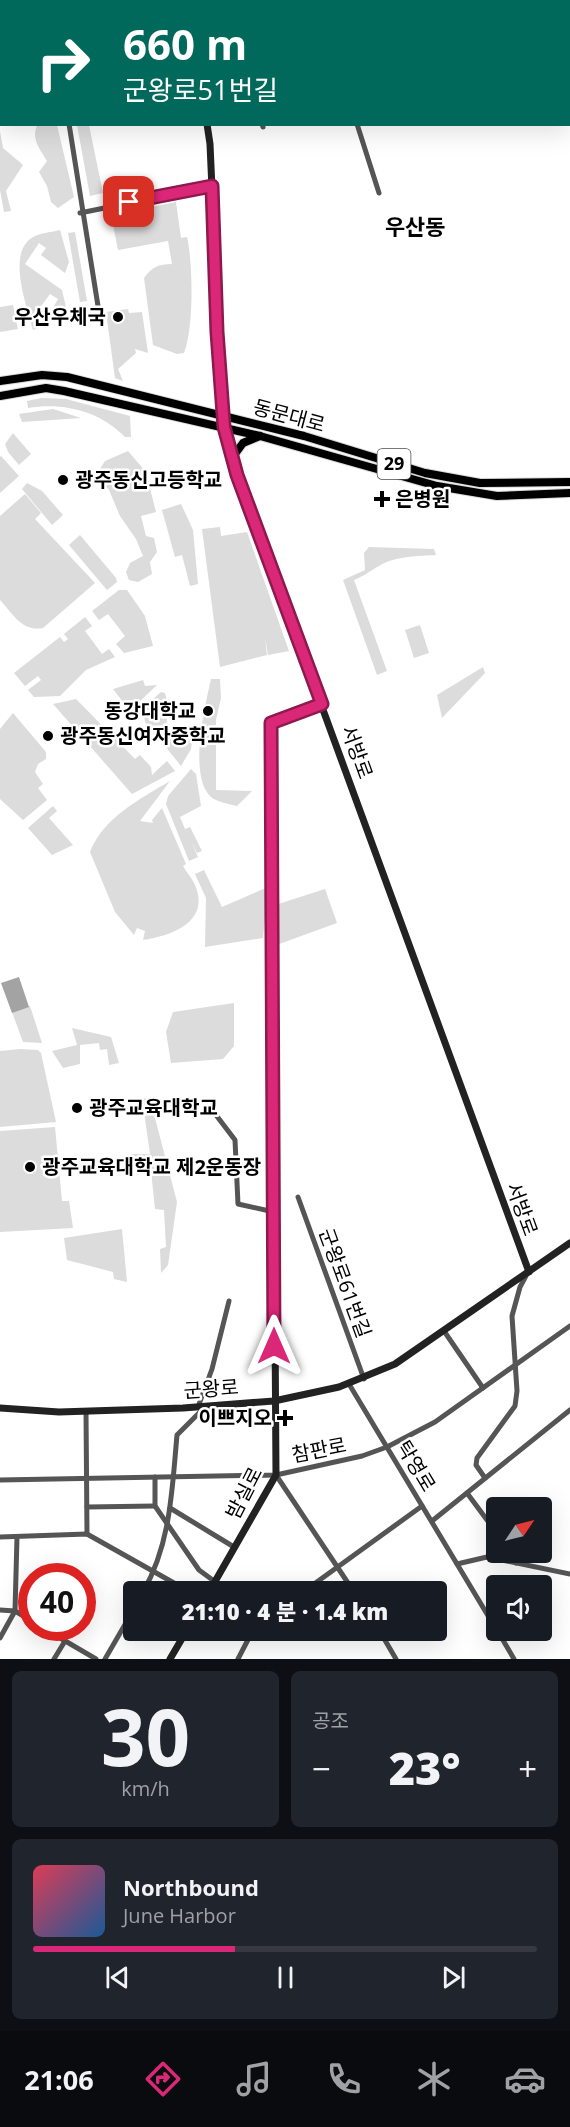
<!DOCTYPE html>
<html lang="ko">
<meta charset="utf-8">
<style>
body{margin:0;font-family:"Open Sans","Noto Sans KR",sans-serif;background:#20242c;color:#f1f3f6;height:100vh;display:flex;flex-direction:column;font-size:22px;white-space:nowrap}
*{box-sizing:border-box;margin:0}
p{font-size:20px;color:#9ea1a6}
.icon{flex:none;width:33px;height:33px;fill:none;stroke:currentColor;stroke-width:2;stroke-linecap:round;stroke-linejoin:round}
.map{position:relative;height:1659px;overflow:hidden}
.drawer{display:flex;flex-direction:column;gap:12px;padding:12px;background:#0d0f14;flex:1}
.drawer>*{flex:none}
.guide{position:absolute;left:0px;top:0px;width:570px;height:126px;box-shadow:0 6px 24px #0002;background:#00695c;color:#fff;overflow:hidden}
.needle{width:39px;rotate:55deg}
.controls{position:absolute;left:486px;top:1497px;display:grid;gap:12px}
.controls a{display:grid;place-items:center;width:66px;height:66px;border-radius:6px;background:#171b24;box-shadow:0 6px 24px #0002;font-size:30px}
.speed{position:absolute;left:18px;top:1563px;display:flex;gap:12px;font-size:30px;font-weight:700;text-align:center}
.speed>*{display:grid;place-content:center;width:78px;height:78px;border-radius:50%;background:#171b24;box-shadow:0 6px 24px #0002;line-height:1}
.speed .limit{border:9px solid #d22;background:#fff;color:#111}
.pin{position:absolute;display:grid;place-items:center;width:51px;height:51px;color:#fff;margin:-26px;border-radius:12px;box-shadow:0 3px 9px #0006}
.me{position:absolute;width:66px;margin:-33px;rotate:0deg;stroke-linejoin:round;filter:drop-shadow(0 0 4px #0008)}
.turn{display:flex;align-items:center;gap:21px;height:126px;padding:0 24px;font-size:27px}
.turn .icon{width:78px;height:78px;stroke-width:2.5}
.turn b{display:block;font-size:42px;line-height:51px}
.big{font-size:45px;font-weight:800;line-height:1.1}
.drawer .widget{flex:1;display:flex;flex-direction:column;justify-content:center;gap:9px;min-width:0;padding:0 21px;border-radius:9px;background:#20242c}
.drawer .dial{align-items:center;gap:0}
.dial b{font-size:78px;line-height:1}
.song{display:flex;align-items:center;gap:18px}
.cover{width:72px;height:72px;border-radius:9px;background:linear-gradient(135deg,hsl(350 70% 55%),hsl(210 70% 35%))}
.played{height:6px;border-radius:3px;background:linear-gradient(90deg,#db2777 40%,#363941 40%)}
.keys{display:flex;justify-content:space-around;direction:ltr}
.heat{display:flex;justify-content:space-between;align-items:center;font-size:33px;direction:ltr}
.drawer .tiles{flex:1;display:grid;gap:12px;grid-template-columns:1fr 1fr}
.widget:last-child{grid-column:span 2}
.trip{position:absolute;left:123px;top:1581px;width:324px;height:60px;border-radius:6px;background:#171b24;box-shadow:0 6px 24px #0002;font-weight:800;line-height:60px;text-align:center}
.dock{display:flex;height:96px;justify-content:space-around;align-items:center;background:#090b0e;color:#9ea1a6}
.dock .icon{width:42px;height:42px}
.dock .selected{color:#db2777}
.dock b{font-size:27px;color:#f1f3f6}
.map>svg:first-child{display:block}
.green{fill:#dcdcdc}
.water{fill:#a3a3a3}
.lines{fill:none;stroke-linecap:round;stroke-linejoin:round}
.primary-casing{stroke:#dbdbdb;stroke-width:10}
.street{stroke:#555;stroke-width:5}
.secondary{stroke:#222;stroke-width:7}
.primary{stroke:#000;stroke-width:8}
.route-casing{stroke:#8e194d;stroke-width:15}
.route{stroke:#db2777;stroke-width:10}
.poi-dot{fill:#000;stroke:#fff;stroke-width:2}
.labels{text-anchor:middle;stroke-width:5;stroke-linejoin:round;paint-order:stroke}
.shield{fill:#fff;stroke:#4c4c4c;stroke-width:1.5}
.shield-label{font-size:18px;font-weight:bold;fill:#000}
.poi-label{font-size:20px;font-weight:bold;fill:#000;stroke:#fff;text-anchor:start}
.street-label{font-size:20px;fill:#000;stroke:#fff}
.quarter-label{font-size:22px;font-weight:bold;fill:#000;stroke:#fff}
</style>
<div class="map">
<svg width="570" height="1659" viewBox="0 0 570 1659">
<rect width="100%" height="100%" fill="#fff"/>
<g class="green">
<path d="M38,124L57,125L74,197L58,208L51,202L47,186L39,172L47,161C40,149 30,138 38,124Z"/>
<polygon points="77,125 89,125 103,193 90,196"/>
<polygon points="0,131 3,148 23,165 6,191 11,211 4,212 0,190"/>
<path d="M176,202L181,238L187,237C193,263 194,328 184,353L177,354L153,345L144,278C152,267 158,264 172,264L168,241L118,250L111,215Z"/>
<path d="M60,230L69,262L65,273L41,255L46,248L39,243L25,264L62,290L69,320L53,308L58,299L50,294L34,316L38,328L33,330C27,306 6,253 33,237C40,233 52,232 60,230Z"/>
<polygon points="75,232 87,301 80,302 68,233"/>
<polygon points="13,305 18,329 0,332 0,307"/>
<polygon points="128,309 129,313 142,312 148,353 135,349 136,353 118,369 123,381 115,378 106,312"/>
<path d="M41,398L66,399L130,416L131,437H125C100,411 63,402 28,408L27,401Z"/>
<polygon points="53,409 81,418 22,422 19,414"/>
<polygon points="13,433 31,454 19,465 8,452 5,444"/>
<polygon points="128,451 146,472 156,512 141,516 146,536 154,538 157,552 150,562 152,574 138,582 129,580 126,572 130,563 143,556 136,539 120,516 109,490 96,475 105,461"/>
<polygon points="1,456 19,476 0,493 0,457"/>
<polygon points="27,483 42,491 63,515 52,525 22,489"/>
<path d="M25,494L41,513L35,519L95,583L43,628C22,632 13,614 0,600V516Z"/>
<polygon points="181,504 193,530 198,584 190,586 182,555 175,557 162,510"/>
<polygon points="220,527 221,536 247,532 289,651 268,655 265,637 267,655 220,667 202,529"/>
<polygon points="80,535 116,578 117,582 107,590 69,545"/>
<path d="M369,547L434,549L436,555C419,556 394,556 379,566C370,571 364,576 354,580L387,671L377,675L343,580L365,570L364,553Z"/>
<polygon points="119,590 127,590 145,616 153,646 124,653 116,644 125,636 108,614 99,620 92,611"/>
<polygon points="85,617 92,626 85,631 102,654 109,649 115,657 86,670 60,696 34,697 28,690 41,680 38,676 25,686 14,673 60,637 64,642 68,639 64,634"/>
<polygon points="420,625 429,653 414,658 405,630"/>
<polygon points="483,667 485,673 442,718 437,695"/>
<path d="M211,679H220L221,698L216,720V790L252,791L237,806C229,804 217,802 211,797C188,776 205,706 211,679Z"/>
<polygon points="143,680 145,686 157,685 137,704 136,719 113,689"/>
<path d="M161,692L165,693C170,709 168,723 161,738L156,737L145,722L143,708Z"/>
<polygon points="76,699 135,759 140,755 151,767 152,775 167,761 175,771 132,794 53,704"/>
<polygon points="13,713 46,752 46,759 38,764 35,772 43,784 38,788 47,800 23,820 0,799 0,729"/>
<polygon points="173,729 193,734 191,749 181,766 165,746"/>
<polygon points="191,769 196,774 201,806 180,817 185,829 190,827 202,851 197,853 191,841 198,857 189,861 166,804 168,796"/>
<path d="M170,781L140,821L153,823L152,820L162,808L186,864L183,866C187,873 192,878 195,885C211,922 171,936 143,940L145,931L137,928L134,935L115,912L90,852C103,818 140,799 170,781Z"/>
<polygon points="53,806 57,811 49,818 73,845 52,855 28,828"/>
<polygon points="204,870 222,907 268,887 263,938 205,947 206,898 195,874"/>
<polygon points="325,889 337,923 271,947 272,906"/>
<polygon points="234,1003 234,1046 223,1059 171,1063 166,1032 173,1012"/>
<polygon points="30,1006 42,1043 23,1042 12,1012"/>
<polygon points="72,1028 111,1037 119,1063 109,1065 107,1049 100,1050 99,1043 80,1045 80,1064 63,1068 52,1051 77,1045"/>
<polygon points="20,1049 38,1050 41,1053 56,1122 0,1127 0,1051"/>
<polygon points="142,1098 150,1099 177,1202 168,1265 161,1273 160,1249 166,1247 164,1210 155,1209 150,1161 132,1160 131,1154 150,1154"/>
<polygon points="55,1127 62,1201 69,1201 73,1228 0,1232 0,1131"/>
<polygon points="122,1229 127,1282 114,1279 113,1272 67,1260 64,1238"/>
</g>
<polygon class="water" points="19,977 29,1007 12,1013 1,983"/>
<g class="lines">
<g class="primary-casing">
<g id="primary">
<polyline points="0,381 42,375 67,377 304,436 425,473 480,483 570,482"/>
<polyline points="0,396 46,388 64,391 260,436 437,486 497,496 570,493"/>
<polyline points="232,458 243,443 260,436"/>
</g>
</g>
<g class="street">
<polyline points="0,71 2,71"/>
<polyline points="69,124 98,306"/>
<polyline points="262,124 263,127"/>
<polyline points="357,124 379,193"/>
<polyline points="80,213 212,186"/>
<polyline points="216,1115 235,1140 238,1204 274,1212"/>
<polyline points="298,1197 364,1379"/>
<polyline points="444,1331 483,1388"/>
<polyline points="349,1384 496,1629"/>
<polyline points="198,1407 212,1369 229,1301"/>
<polyline points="86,1412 87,1534"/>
<polyline points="276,1475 354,1592"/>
<polyline points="155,1477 155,1506 199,1570 214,1581"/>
<polyline points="485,1478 476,1465 477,1458 515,1406 517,1391 512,1316 520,1287 527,1274"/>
<polyline points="0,1480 276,1475 362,1456 387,1447 435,1422 570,1326"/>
<polyline points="467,1493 490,1524 496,1528"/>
<polyline points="87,1507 155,1506"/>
<polyline points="170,1508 234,1547"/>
<polyline points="432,1521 570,1410"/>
<polyline points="0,1537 87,1534 190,1592"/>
<polyline points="516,1563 517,1552"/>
<polyline points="457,1564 487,1557 570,1574"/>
<path d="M143,1592C171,1543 172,1489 177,1435L206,1406"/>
<polyline points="303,1592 422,1506"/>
<polyline points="0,1610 15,1611 32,1621"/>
<polyline points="43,1628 96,1659"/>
<polyline points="379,1630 396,1659"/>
<polyline points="497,1630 514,1659"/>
<polyline points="0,1638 15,1611 17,1537"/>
<polyline points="54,1659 65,1641"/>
<polyline points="105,1659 134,1609"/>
<polyline points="238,1659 253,1630"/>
</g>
<g class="secondary">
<polyline points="160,0 160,2"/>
<polyline points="207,124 210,144 222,415 237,475 529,1272"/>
<polyline points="0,1408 59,1412 183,1408 274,1401 339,1387 395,1364 570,1243"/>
<polyline points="209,1592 276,1475 271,723 322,704"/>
<polyline points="170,1659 187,1630"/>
</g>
<use href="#primary" class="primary"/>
</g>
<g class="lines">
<g class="route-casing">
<polyline id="route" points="129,202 212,186 217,332 224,427 237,475 322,704 271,723 274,1346"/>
</g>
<use href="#route" class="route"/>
</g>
<g class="poi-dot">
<circle cx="118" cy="317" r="6"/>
<circle cx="63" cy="480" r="6"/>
<path d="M379 490h6v6h6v6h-6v6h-6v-6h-6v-6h6z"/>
<circle cx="208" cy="711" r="6"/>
<circle cx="48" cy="736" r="6"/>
<circle cx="77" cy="1108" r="6"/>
<circle cx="30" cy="1167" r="6"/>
<path d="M282 1409h6v6h6v6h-6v6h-6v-6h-6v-6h6z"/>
</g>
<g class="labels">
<rect class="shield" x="377.5" y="449" width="33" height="30" rx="4.5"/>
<g class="shield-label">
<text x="394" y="470">29</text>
</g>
<g class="poi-label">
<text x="106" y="324" text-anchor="end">우산우체국</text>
<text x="75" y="487">광주동신고등학교</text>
<text x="395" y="506">은병원</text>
<text x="196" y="718" text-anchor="end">동강대학교</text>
<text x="60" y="743">광주동신여자중학교</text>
<text x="89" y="1115">광주교육대학교</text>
<text x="42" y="1174">광주교육대학교 제2운동장</text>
<text x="272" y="1425" text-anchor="end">이쁘지오</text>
</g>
<g class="street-label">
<text transform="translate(289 416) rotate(15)" y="7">동문대로</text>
<text transform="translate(357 752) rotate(70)" y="7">서방로</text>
<text transform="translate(522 1209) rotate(70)" y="7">서방로</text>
<text transform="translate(345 1283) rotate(70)" y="7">군왕로61번길</text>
<text transform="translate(211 1389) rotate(-4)" y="7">군왕로</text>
<text transform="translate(319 1450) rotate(-11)" y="7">참판로</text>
<text transform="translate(416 1466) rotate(59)" y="7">탁영로</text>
<text transform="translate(244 1493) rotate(-63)" y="7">밤실로</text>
</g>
<g class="quarter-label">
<text x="415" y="235">우산동</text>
</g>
</g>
</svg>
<div class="controls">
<a><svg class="needle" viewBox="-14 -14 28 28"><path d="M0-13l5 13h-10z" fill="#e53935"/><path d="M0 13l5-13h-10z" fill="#9ea1a6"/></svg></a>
<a><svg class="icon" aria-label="sound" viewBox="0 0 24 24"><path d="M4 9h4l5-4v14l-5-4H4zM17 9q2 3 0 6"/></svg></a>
</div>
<div class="speed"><div class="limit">40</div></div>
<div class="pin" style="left:129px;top:202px;background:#d93025"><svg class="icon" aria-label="arrive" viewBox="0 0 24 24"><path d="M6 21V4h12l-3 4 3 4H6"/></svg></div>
<svg class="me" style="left:274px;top:1346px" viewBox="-20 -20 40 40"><path d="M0-17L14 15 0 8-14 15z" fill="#db2777" stroke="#fff" stroke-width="4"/></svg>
<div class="trip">21:10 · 4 분 · 1.4 km</div>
<div class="guide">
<div class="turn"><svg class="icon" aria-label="right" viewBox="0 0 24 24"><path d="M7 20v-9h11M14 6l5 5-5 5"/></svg><div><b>660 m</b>군왕로51번길</div></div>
</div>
</div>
<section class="drawer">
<div class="tiles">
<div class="widget dial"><b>30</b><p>km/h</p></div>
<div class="widget"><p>공조</p>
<div class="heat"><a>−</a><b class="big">23°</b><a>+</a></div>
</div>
<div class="widget">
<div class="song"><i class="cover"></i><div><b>Northbound</b><p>June Harbor</p></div></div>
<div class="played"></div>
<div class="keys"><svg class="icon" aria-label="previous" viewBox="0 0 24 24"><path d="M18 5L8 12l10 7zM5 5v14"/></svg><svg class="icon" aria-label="pause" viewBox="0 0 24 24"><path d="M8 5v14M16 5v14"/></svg><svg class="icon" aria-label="next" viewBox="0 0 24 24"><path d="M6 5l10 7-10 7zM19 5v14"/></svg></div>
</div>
</div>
</section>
<nav class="dock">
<b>21:06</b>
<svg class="icon selected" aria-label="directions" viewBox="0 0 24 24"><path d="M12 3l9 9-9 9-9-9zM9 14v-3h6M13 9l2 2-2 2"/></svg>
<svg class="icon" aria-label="music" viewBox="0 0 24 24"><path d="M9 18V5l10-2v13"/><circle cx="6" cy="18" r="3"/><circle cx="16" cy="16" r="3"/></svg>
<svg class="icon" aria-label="phone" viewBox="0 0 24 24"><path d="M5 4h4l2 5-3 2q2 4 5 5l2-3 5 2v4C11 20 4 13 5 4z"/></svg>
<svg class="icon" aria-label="climate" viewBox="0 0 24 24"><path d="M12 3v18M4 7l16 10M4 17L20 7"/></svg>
<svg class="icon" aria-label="car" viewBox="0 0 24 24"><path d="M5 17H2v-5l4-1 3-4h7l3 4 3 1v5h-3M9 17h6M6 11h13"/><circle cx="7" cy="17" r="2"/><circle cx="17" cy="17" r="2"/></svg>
</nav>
